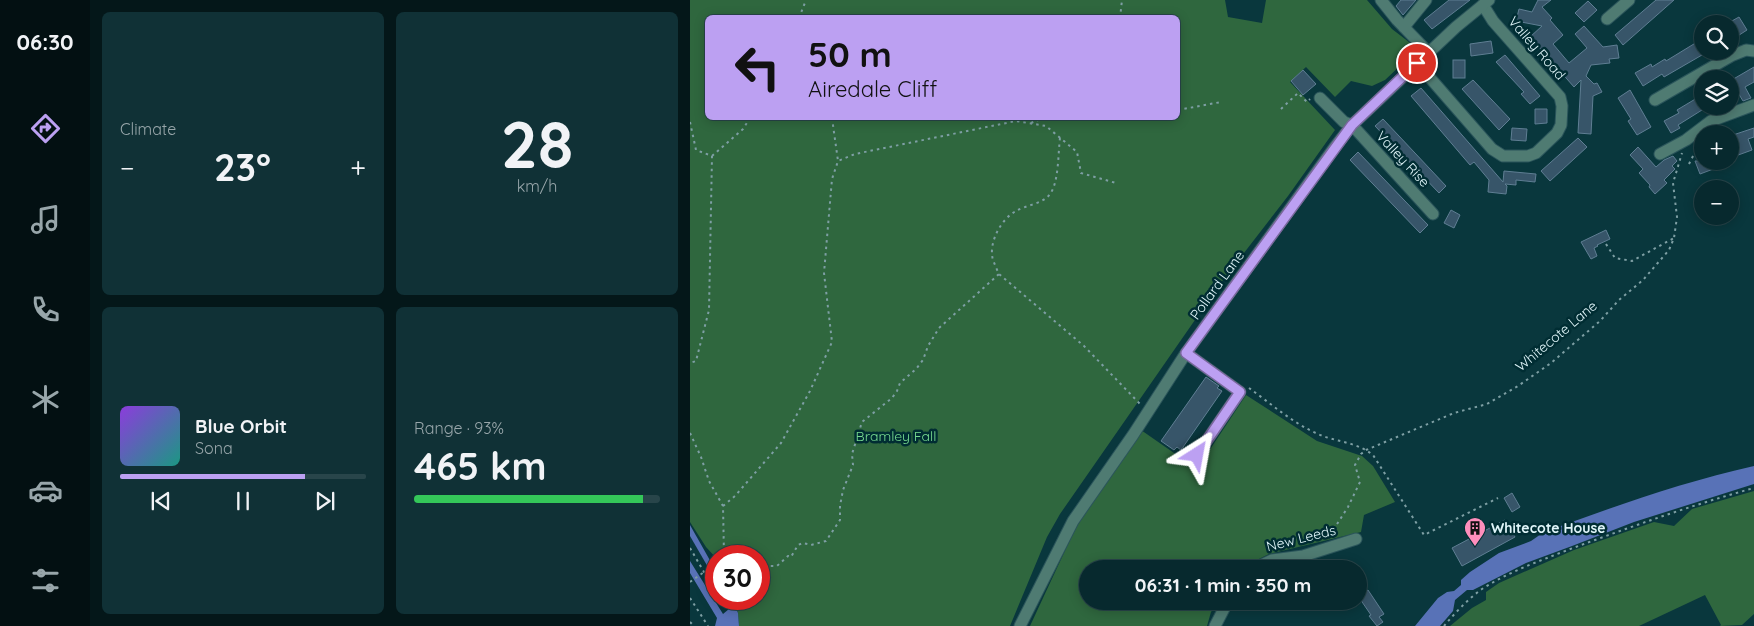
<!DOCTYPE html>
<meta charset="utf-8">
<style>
body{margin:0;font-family:Quicksand,sans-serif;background:#103136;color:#f1f3f6;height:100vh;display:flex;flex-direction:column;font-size:19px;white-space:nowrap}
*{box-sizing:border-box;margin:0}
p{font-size:16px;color:#98a6aa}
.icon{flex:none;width:28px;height:28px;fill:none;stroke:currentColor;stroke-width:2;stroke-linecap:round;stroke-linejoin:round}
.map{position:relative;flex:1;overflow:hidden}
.drawer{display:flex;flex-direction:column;gap:12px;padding:12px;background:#041719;width:600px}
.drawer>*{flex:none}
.guide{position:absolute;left:15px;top:15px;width:475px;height:105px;border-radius:8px;box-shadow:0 2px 12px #0003,0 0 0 1px #28454a;background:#bca0f2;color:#111;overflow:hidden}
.tools{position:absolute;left:1004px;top:15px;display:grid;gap:10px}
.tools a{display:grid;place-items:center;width:45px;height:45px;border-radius:50%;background:#07292e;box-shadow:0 2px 12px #0003,0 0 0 1px #28454a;font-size:25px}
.speed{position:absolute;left:15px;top:545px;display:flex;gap:10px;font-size:25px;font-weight:700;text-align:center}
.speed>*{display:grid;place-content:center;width:65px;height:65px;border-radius:50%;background:#07292e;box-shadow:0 2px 12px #0003,0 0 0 1px #28454a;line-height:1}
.speed .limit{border:8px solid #d22;background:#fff;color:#111}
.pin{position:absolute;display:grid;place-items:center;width:42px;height:42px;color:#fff;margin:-21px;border:2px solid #fff;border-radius:50%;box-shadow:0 1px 5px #0007}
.me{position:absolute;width:55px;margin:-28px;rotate:34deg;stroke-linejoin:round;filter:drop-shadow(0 0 4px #0008)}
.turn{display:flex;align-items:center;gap:18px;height:105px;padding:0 20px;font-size:22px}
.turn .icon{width:65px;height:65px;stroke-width:2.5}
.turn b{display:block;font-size:35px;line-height:42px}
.big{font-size:38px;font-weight:700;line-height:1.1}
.drawer .widget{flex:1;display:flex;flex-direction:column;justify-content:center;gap:8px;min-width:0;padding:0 18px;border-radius:8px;background:#103136}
.drawer .dial{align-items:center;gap:0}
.dial b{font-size:65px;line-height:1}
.song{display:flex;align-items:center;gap:15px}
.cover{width:60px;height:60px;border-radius:8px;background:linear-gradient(135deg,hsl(270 70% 55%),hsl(170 70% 35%))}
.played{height:5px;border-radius:2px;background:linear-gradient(90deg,#bca0f2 75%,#28454a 75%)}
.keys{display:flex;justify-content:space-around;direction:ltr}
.heat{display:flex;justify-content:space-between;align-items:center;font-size:28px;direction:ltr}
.charge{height:8px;border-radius:4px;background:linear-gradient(90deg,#34c759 93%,#28454a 0)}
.drawer .tiles{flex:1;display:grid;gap:12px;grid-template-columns:repeat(2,1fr)}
.trip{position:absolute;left:389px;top:560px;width:288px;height:50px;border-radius:25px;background:#07292e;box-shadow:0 2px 12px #0003,0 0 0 1px #28454a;font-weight:700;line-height:50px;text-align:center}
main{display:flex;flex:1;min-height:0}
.tab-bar{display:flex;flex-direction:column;width:90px;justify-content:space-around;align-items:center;background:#031012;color:#98a6aa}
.tab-bar .icon{width:35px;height:35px}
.tab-bar .current{color:#bca0f2}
.tab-bar b{font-size:22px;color:#f1f3f6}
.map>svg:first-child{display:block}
.green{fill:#2f673e;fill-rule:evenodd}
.water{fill:#5872b7}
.building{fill:#375569;stroke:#5f7e93}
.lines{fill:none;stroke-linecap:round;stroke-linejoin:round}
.minor-casing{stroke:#2b555b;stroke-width:13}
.path{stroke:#7e9fa4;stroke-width:2;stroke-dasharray:2.5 4;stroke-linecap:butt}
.minor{stroke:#4f7b72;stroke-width:11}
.route-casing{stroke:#7a689d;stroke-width:12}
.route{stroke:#bca0f2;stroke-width:9}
.labels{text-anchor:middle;stroke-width:5;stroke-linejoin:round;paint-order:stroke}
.street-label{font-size:14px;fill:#dff5f9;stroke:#002d33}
.park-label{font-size:14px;fill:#77db90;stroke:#002d33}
.poi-label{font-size:14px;font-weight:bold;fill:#dff5f9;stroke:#002d33;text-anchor:start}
</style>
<main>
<nav class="tab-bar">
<b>06:30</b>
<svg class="icon current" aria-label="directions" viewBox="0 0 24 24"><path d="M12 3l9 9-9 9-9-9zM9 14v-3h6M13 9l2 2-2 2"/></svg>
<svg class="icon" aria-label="music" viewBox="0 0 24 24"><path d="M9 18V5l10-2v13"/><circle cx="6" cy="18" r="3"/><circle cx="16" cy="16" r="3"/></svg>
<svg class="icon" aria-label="phone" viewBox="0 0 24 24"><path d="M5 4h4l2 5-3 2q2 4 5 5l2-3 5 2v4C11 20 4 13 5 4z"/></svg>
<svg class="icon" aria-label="climate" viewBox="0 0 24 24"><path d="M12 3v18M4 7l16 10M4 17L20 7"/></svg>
<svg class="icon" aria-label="car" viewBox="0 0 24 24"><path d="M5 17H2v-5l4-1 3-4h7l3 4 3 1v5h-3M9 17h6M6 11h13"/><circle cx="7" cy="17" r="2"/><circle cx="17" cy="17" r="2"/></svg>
<svg class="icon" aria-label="filters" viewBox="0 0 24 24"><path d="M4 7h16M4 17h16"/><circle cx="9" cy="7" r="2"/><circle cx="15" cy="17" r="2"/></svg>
</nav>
<section class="drawer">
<div class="tiles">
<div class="widget"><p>Climate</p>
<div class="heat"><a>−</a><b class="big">23°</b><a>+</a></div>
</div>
<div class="widget dial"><b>28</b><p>km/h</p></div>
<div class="widget">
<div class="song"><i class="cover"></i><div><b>Blue Orbit</b><p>Sona</p></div></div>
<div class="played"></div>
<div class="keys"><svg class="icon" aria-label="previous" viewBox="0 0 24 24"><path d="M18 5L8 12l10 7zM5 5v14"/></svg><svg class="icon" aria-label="pause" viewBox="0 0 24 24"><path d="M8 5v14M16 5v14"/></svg><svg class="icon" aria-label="next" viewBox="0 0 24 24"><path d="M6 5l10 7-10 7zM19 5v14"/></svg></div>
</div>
<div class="widget"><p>Range · 93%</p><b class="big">465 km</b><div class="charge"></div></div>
</div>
</section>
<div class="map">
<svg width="1064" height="626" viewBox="0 0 1064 626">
<rect width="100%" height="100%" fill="#09373d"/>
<g class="green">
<path d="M0,0H535L538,17L572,23L576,0H677L702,29L728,49L695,80L682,86L661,81L645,97L616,67L600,82L645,130L598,196L530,284L370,514L357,537L320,626H49L48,613L44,599H69V556H26V558L16,547L0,522ZM18,18H488V118H18Z"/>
<polygon points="556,395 627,441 672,456 683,466 705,502 674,515 671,532 579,554 549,569 398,569 398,601 529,601 521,612 517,626 340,626 386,527 451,430 507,469"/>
<polygon points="1064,491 1064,614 1052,625 1030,626 1031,625 1015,595 949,626 760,626 782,608 796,600 796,592 809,583 884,550 964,522 984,526 1002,509"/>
</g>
<g class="water">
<path d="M1064,466V484L944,522L882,546L836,563L783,590H777L765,600L763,611L750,626H725L748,598L757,592L764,591L771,585V580L780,572L809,553L841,541L854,532C923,507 992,482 1064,466Z"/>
<polygon points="0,525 26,571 26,581 0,536"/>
<polygon points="0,561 33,614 39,609 36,599 42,599 48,613 49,626 25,626 27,618 0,573"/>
</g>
<g class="building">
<polygon points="711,0 726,0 713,15 706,6"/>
<polygon points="759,0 780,0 742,29 734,20"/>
<polygon points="848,0 861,0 852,7 862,18 860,20 873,35 863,44 879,63 897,48 885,34 894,26 913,47 927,45 929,58 919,59 920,63 901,65 896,76 904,84 907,83 912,92 903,96 901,134 888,133 891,80 884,87 840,37 852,26 826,21 829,9 842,12"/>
<polygon points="966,0 984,0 933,45 925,35"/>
<polygon points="898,1 907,10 894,22 885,13"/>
<polygon points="1049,17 1057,30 1043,39 1040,34 1040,22"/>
<polygon points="1012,39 1012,55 974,77 972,74 953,86 945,73 961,64 962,67 975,59 976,61"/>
<polygon points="801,41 803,53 781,56 780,44"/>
<polygon points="815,55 850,96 840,104 831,94 834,92 806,62"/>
<rect x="763" y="60" width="12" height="18"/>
<polygon points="1064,67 1064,82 1055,87 1061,98 1053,101 1047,91 1040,95 1040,81"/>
<polygon points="613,70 626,84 613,95 601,81"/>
<polygon points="783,80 820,119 809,130 772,89"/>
<polygon points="731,88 813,182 814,171 846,174 845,182 826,180 826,185 815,184 817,186 816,194 798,192 799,180 784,162 780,165 721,96"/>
<polygon points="940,90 961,127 947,135 938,121 941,119 928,98"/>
<polygon points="1012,95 1012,110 988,125 990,128 981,133 974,121 989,113 987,110"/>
<polygon points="845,109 857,109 857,123 845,124"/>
<polygon points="693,119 756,186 749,193 685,126"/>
<polygon points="822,128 837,129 836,141 821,140"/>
<polygon points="1064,128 1064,137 1058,139 1062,150 1040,158 1040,136"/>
<polygon points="888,138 897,147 860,181 851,171"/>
<polygon points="948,147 966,167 974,160 983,156 987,161 982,166 985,169 974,180 977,183 965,194 959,187 960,185 949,173 953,169 940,155"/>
<polygon points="668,152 738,225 730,233 660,160"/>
<polygon points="1005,161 1042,161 1042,162 1010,174"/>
<polygon points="761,210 770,215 764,228 754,223"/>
<polygon points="916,230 920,239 907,245 908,246 904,248 907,256 901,259 891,242"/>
<polygon points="516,377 529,386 527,388 532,391 491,450 487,447 484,450 471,441"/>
<polygon points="822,493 830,507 822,512 814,498"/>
<polygon points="815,520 825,537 772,566 762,548"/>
<polygon points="678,590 694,614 689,617 693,622 687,626 679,616 681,615 668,596"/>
</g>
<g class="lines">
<g class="minor-casing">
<g id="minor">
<polyline points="691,0 707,20 738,52"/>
<polyline points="917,19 939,0"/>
<polyline points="714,27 736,0"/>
<polyline points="727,63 802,149 813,156 838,156 846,153 867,133 871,125 872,106 870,97 803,21 793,5"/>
<polyline points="630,98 654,122 662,125 743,214"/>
<polyline points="965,100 1041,56 1056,50 1064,51"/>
<polyline points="970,154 996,140 1021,121 1064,105"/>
<polyline points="496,353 550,392 507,455"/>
<polyline points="563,569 582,560 613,556 666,539"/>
<polyline points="330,626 383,521 443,435 496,353 644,148 662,125 766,27 799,0"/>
<polyline points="525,626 538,601"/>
</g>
</g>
<g class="path">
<polyline points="109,18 116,0"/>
<polyline points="430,18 432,0"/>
<polyline points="591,109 608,93 617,102 620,99"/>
<polyline points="488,110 531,102"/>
<polyline points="142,118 148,161"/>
<polyline points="0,122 6,150 22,156 19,310 6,361 0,363"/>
<polyline points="341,123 353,118"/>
<path d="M370,138C368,153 369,182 360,194C353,204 336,205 326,211C311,219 298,243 303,260C305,265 307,270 309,274L394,346L451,405"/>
<polyline points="22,156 53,129 60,118"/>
<polyline points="999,164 1005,152 1012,144"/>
<polyline points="916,244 925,258 942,261 984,238"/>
<path d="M559,388C580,403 604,424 628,434C646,442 667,442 683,455L734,535L808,498"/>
<polyline points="0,433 11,457 19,481 33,506 34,556"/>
<polyline points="33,506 45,496 91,443 120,391 142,342 134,273 142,179 148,161 165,154 326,121 356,126 387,152 391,173 426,183"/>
<polyline points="640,535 658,507 670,482 665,465 671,454 676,450 764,413 797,404 828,386 861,363 910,321 929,300 953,280 979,250 984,238 987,217 983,183 992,153"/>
<polyline points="0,548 14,572 23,579 26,586"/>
<polyline points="69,565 74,563 79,566 87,566 98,556 101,557 108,545 113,543 121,545 136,541 150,520 150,506 153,490 163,465 162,454 172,422 202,398 207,391 210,383 226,369 233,360 238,346 249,328 309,274"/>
<polyline points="0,582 14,572"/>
<polyline points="0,598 18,626"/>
<polyline points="0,622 4,626"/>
<path d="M754,626C765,613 778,599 792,589C820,571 852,560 883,548C943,526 1002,505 1064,488"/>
</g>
<use href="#minor" class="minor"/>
</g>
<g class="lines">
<g class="route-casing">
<polyline id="route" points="507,455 550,392 496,353 662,125 727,63"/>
</g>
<use href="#route" class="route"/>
</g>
<defs>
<g id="building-pin" transform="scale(1.125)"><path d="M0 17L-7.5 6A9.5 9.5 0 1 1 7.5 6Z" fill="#fe8ebc" stroke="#002d33"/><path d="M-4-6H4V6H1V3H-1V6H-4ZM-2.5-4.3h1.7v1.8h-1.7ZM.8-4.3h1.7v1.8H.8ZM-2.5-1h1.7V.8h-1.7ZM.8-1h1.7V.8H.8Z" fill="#111"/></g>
</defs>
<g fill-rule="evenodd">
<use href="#building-pin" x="785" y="528"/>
</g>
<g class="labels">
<g class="street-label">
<text transform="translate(847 48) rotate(49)" y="5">Valley Road</text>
<text transform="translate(713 159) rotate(47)" y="5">Valley Rise</text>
<text transform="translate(527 285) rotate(-54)" y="5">Pollard Lane</text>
<text transform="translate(866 336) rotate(-40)" y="5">Whitecote Lane</text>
<text transform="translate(611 538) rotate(-14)" y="5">New Leeds</text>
</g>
<g class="park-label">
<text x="206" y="441">Bramley Fall</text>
</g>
<g class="poi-label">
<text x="801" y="533">Whitecote House</text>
</g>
</g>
</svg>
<div class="tools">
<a><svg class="icon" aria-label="search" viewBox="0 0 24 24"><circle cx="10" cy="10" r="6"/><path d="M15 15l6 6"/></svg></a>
<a><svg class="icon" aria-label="layers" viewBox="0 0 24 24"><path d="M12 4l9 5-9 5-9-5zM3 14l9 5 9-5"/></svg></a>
<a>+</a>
<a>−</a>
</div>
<div class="speed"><div class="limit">30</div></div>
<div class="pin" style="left:727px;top:63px;background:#d93025"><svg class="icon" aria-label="arrive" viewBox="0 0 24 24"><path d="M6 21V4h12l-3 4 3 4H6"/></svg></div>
<svg class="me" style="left:507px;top:455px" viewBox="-20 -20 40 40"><path d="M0-17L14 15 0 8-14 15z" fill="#bca0f2" stroke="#fff" stroke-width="4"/></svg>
<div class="trip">06:31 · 1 min · 350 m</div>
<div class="guide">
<div class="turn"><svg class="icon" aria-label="left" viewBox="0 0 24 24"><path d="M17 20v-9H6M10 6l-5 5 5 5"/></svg><div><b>50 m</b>Airedale Cliff</div></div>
</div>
</div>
</main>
